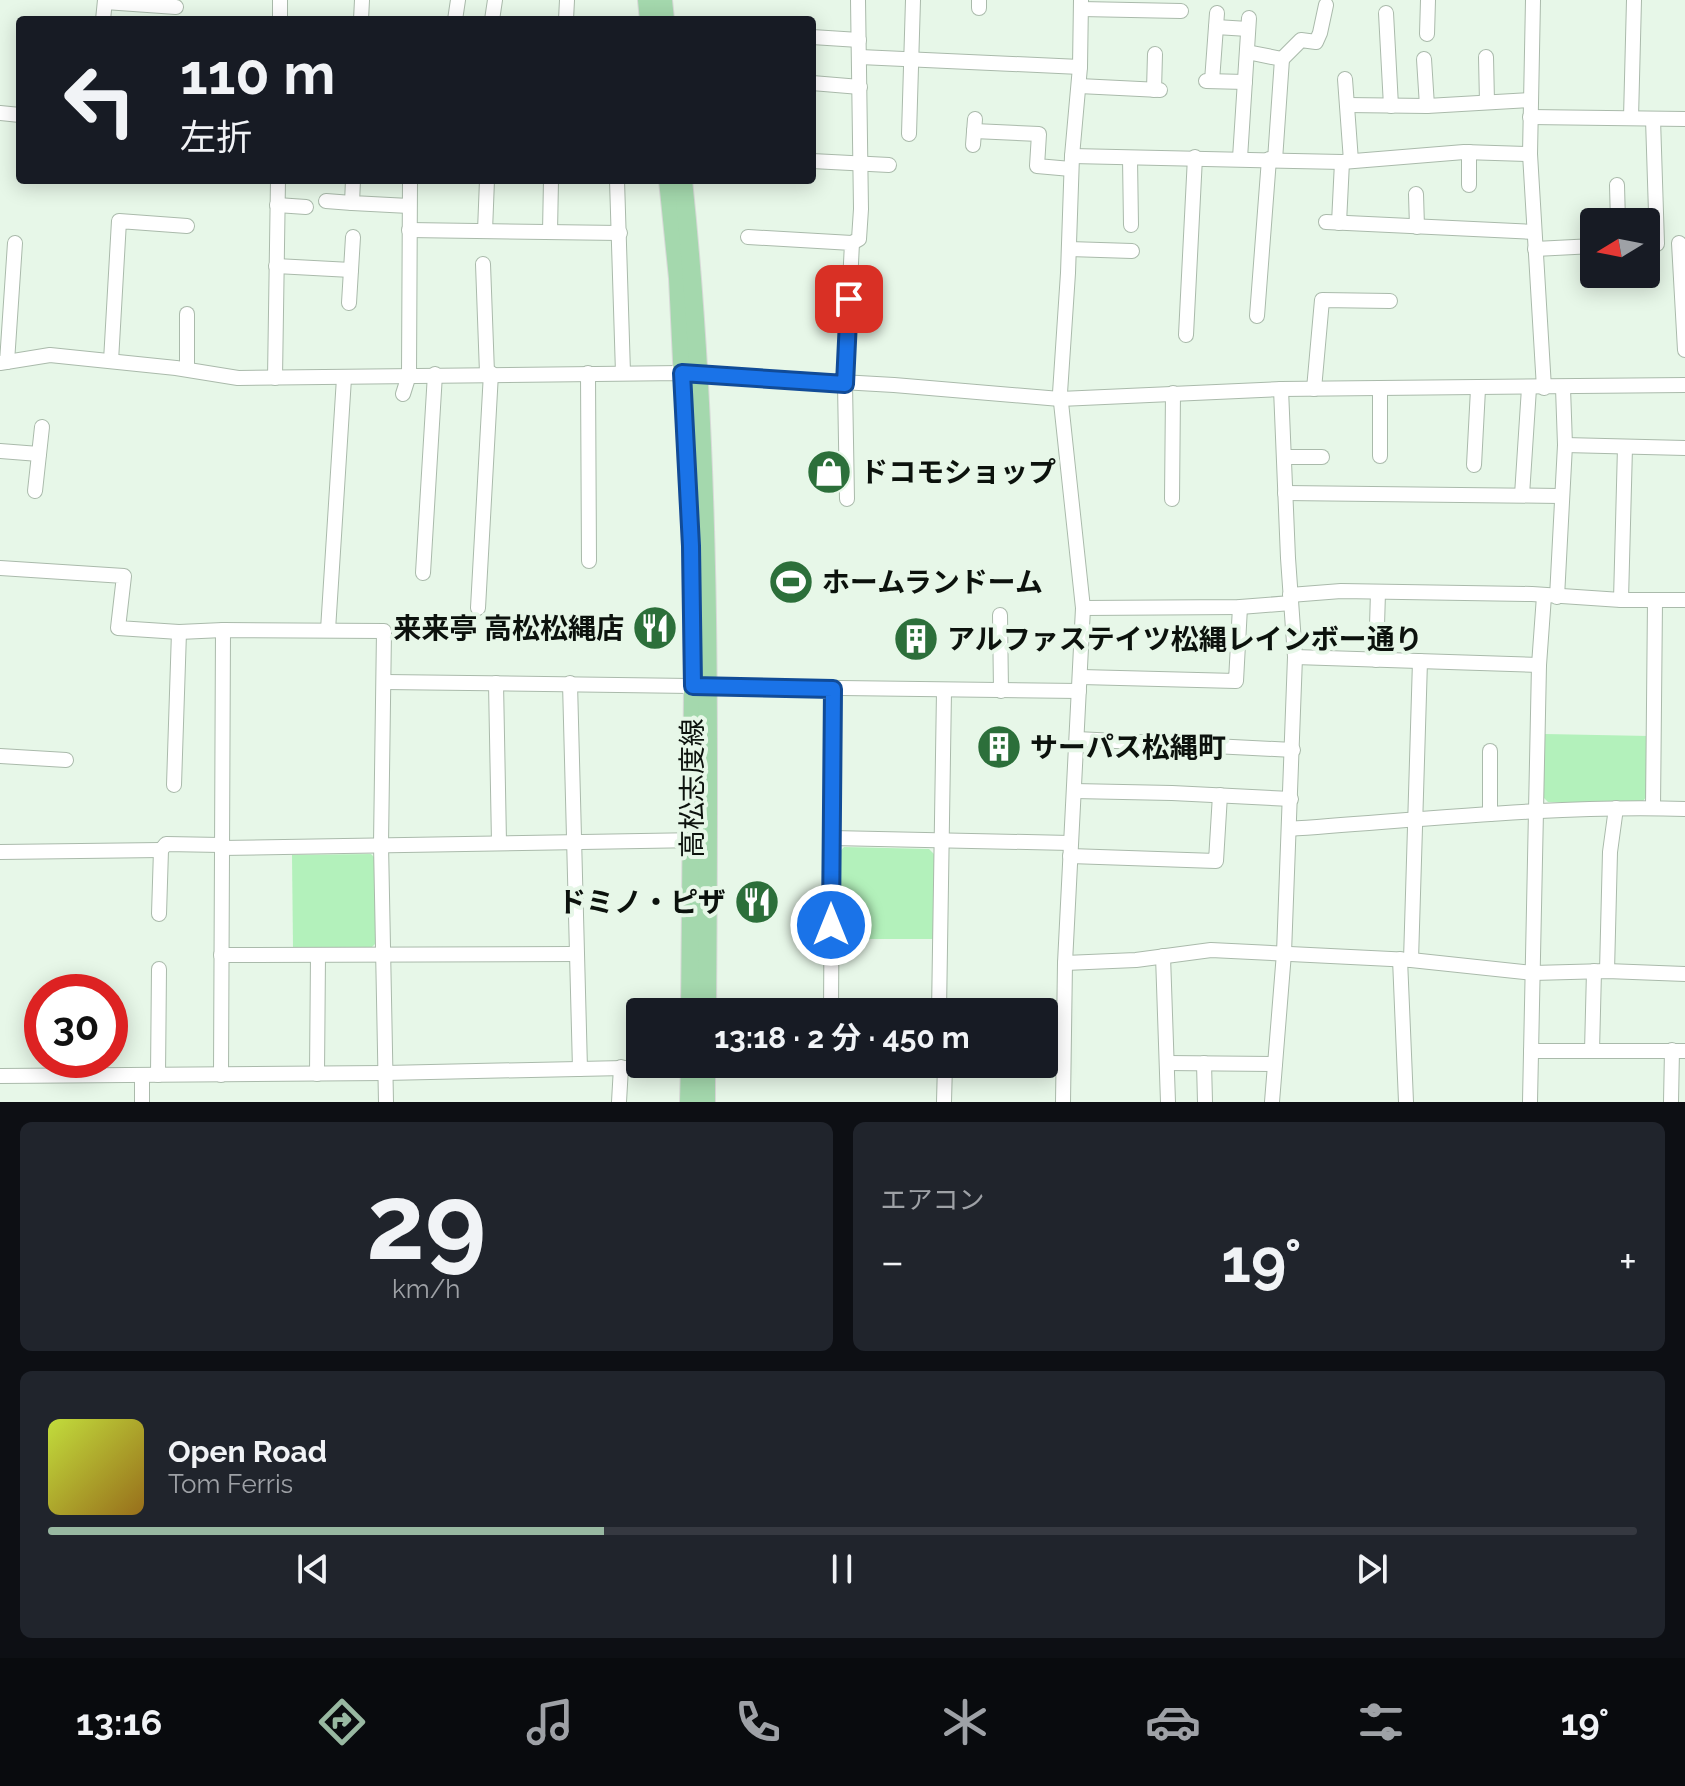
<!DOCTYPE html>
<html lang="ja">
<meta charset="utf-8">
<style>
body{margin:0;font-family:Raleway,"Noto Sans JP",sans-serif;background:#20242c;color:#f1f3f6;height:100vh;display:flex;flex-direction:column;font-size:30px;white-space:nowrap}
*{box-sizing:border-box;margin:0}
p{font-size:26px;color:#9ea1a6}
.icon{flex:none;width:44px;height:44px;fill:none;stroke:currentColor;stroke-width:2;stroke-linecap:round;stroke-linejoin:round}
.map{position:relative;height:1102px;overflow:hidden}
.panel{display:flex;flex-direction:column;gap:20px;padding:20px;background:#0d0f14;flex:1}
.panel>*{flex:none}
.guide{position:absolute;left:16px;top:16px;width:800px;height:168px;border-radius:8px;box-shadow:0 4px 20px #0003;background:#171b24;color:#f1f3f6;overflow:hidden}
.needle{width:52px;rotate:260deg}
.fabs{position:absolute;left:1580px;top:208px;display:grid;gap:16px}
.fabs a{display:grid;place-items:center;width:80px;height:80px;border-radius:8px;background:#171b24;box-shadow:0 4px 20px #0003;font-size:40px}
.speed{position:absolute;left:24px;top:974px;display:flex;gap:16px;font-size:40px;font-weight:700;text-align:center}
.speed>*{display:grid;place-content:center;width:104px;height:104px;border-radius:50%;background:#171b24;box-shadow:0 4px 20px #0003;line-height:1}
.speed .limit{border:12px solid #d22;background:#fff;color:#111}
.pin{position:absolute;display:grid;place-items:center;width:68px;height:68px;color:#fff;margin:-34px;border-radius:16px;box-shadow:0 4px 12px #0006}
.me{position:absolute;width:88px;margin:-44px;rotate:0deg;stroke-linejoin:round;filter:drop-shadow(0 0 6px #0008)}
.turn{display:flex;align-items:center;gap:28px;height:168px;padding:0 32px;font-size:36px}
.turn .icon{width:104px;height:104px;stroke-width:2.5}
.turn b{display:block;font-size:56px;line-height:68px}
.big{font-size:60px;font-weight:700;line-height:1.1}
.panel .tile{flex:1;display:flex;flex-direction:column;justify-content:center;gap:12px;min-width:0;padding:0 28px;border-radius:12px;background:#20242c}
.panel .dial{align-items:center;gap:0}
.dial b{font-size:104px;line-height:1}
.song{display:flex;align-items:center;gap:24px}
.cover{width:96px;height:96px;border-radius:12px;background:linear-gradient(135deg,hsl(70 70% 55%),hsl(40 70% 35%))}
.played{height:8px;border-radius:4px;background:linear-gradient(90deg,#98b8a1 35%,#363941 35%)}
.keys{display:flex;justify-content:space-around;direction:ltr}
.heat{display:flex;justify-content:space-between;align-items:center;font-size:44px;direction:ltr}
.panel .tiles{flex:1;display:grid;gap:20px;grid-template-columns:1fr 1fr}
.tile:last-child{grid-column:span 2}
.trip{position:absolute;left:626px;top:998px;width:432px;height:80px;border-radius:8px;background:#171b24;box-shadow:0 4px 20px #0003;font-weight:700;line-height:80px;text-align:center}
.tab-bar{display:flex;height:128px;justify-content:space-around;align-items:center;background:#090b0e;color:#9ea1a6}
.tab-bar .icon{width:56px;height:56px}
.tab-bar .selected{color:#98b8a1}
.tab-bar b{font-size:36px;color:#f1f3f6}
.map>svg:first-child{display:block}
.green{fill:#b3f1bb}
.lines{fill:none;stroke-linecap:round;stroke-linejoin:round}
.minor-casing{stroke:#aabaab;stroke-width:16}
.major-casing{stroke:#d8d9d8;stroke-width:20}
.minor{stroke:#fff;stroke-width:14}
.major{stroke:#a4d8ad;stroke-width:18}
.route-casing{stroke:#114b97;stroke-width:20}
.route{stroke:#1a73e8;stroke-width:14}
.labels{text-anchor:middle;stroke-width:8;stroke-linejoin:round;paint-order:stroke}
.poi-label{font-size:28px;font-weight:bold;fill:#0c120d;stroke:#e7f7e8;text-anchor:start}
.street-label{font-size:28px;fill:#0c120d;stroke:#e7f7e8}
</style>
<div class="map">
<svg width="1685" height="1102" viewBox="0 0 1685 1102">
<rect width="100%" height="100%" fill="#e7f7e8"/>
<g class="green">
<polygon points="1545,734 1649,736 1646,797 1641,804 1548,802 1543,797"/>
<polygon points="844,847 929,849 934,854 934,939 839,939 839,853"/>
<polygon points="371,854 376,859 377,942 371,948 293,949 292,855"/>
</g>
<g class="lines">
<g class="minor-casing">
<g id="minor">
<polyline points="1533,0 1530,154 1544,388"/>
<polyline points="105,2 176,7"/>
<polyline points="979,8 979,0"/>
<polyline points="1081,9 1181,11"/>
<polyline points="1386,13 1391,106"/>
<polyline points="103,20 105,0"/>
<polyline points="280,20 280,0"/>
<polyline points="361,20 362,0"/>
<polyline points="455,20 458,0"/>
<polyline points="492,20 495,0"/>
<polyline points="566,20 567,0"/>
<polyline points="1216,27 1248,29"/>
<polyline points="1427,34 1428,0"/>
<polyline points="812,37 859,40"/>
<polyline points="1247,52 1282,59 1275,160"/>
<polyline points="860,57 1080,67"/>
<polyline points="1486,57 1487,102"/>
<polyline points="1282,59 1301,40 1316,42 1320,33 1326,5"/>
<polyline points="1424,59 1427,106"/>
<polyline points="1345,79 1351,161"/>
<polyline points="1206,81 1245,82"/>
<polyline points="1212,81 1217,13"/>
<polyline points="812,83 860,87"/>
<polyline points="1079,86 1160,90"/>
<polyline points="1154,90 1155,54"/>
<polyline points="1347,105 1427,106 1531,100"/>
<polyline points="0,113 20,115"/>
<polyline points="1530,117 1685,119"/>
<polyline points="1631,118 1634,0"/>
<polyline points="1653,119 1657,244"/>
<polyline points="974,131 1039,134 1037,166 1071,169"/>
<polyline points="909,134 913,0"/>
<polyline points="973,145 975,119"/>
<polyline points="1469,152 1469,185"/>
<polyline points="1072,156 1342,162 1464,152 1530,154"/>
<polyline points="1130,158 1131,225"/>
<polyline points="1240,158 1249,18"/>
<polyline points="812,161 889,165"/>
<polyline points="353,180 352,203 409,206"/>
<polyline points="617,180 623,373"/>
<polyline points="1617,185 1618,222"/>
<polyline points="1416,194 1417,227"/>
<polyline points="326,201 352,203"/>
<polyline points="277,205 306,207"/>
<polyline points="1326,222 1534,232"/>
<polyline points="1339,223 1342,162"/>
<polyline points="409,230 620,233"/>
<polyline points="485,231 487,180"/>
<polyline points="550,232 551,180"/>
<polyline points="748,237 852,243 845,384 847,499"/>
<polyline points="852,243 859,239 861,209 858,0"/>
<polyline points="1679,243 1685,350"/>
<polyline points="1069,249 1132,251"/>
<polyline points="1535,249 1594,246"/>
<polyline points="483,264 487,373"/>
<polyline points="276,266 351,270"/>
<polyline points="349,303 353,237"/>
<polyline points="187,314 187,369"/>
<polyline points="1257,316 1269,159"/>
<polyline points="1186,335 1195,157"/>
<polyline points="111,361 119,221 187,226"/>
<polyline points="7,362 15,243"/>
<polyline points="0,363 50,355 176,368 238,378 682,373 894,385 1060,399 1281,389 1685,385"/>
<polyline points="588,373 589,561"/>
<polyline points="275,378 278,180"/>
<polyline points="1314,389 1322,300 1390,301"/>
<polyline points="403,394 409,375 410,180"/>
<polyline points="1565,445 1685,448"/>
<polyline points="0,451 39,454"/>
<polyline points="1380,456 1380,390"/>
<polyline points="1284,457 1322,457"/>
<polyline points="1474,465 1478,389"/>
<polyline points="35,491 42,427"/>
<polyline points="1285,493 1560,496"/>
<polyline points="1522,495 1529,388"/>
<polyline points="1172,499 1173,393"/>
<polyline points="0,568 124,576 118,628 179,632 223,630"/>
<polyline points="423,573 435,374"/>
<polyline points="1290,595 1341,591 1532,594 1621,600 1685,600"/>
<polyline points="1557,597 1565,445 1563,388"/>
<polyline points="1621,600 1625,447"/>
<polyline points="478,608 491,373"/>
<polyline points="1083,608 1240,607 1291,603"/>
<polyline points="1000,615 1001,691"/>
<polyline points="328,630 344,378"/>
<polyline points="1295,657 1539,665"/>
<polyline points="1376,660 1378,592"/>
<polyline points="1081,677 1236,681 1240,607"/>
<polyline points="385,682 1079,691"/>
<polyline points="496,683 499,842"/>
<polyline points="570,683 580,1069"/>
<polyline points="1077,739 1293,750"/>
<polyline points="0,756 66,760"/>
<polyline points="174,785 179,632"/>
<polyline points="1074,791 1172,793 1291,799"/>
<polyline points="1653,808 1655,601"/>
<polyline points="1490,814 1490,751"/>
<path d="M1289,829C1421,820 1553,805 1685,809"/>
<polyline points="832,838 1070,843"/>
<polyline points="221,848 700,840"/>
<polyline points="0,852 161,850"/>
<polyline points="1070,856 1216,861 1220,795"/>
<polyline points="159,914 161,850 166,844 221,845"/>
<polyline points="221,955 576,954"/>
<polyline points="1163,956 1168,1102"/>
<polyline points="1400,959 1406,1102"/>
<polyline points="1411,960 1420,661"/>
<polyline points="1065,963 1136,960 1211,950 1411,960 1533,973 1607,971 1685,974"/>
<polyline points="1607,971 1610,852 1616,808"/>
<polyline points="831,1012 833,689"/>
<polyline points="939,1012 944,691"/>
<polyline points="1531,1051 1685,1051"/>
<polyline points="1592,1051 1594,971"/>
<polyline points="1044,1060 1062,1060"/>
<polyline points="1167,1063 1275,1064"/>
<polyline points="1204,1063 1205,1102"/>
<polyline points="317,1074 318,955"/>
<polyline points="142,1075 142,1102"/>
<polyline points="158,1075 159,969"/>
<polyline points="221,1075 223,630 384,631 381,844 386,1102"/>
<polyline points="0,1076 385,1073 811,1064"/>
<polyline points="619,1102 621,1067"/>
<polyline points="944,1102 945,1064"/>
<polyline points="1063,1102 1065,963 1083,608 1060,393 1068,273 1072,156 1080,67 1081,0"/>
<polyline points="1272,1102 1284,953 1295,657 1288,558 1281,389"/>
<polyline points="1530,1102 1539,665 1544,596"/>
<polyline points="1671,1102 1672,1050"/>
</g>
</g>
<g class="major-casing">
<g id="major">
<polyline points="647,0 649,20"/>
<polyline points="663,0 665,20"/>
<polyline points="668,180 678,278 691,546 693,686 690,1012"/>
<path d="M683,180C712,457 709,734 707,1012"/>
<polyline points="689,1102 690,1064"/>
<polyline points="706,1102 706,1064"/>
</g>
</g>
<use href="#minor" class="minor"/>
<use href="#major" class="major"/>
</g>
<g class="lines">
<g class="route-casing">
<polyline id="route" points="831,925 833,689 693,686 691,546 682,373 845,384 849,299"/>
</g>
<use href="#route" class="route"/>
</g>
<defs>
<g id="shop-disc" transform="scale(2.3)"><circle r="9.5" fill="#2c6f3a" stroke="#e7f7e8"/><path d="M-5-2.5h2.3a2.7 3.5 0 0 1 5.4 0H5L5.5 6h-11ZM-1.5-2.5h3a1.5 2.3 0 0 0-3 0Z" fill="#fff"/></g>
<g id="stadium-disc" transform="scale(2.3)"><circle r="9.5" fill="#2c6f3a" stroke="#e7f7e8"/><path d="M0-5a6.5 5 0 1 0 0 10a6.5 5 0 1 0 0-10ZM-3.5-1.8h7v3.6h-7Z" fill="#fff"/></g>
<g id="restaurant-disc" transform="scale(2.3)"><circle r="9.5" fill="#2c6f3a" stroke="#e7f7e8"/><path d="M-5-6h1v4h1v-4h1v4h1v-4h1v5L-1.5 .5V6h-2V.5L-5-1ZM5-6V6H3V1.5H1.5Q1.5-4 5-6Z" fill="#fff"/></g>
<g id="building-disc" transform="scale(2.3)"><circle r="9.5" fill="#2c6f3a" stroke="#e7f7e8"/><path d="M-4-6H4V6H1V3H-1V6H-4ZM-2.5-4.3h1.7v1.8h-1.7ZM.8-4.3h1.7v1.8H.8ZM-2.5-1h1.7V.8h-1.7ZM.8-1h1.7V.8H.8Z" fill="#fff"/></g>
</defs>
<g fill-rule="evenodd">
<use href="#shop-disc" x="829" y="472"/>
<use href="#stadium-disc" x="791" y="582"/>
<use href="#restaurant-disc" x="655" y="628"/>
<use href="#building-disc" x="916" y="639"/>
<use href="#building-disc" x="999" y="747"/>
<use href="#restaurant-disc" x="757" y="902"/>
</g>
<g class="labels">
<g class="poi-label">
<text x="860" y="482">ドコモショップ</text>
<text x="822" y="592">ホームランドーム</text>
<text x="624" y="638" text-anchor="end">来来亭 高松松縄店</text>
<text x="947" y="649">アルファステイツ松縄レインボー通り</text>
<text x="1030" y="757">サーパス松縄町</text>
<text x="726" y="912" text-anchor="end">ドミノ・ピザ</text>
</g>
<g class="street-label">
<text transform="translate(692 788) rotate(-90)" y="10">高松志度線</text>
</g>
</g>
</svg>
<div class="fabs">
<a><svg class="needle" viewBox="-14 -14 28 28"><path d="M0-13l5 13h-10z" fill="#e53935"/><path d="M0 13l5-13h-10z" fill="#9ea1a6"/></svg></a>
</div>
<div class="speed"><div class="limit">30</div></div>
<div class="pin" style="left:849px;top:299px;background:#d93025"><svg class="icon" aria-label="arrive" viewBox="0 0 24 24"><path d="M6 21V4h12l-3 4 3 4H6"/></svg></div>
<svg class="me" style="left:831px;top:925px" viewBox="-20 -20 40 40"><circle r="17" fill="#1a73e8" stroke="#fff" stroke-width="3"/><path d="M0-11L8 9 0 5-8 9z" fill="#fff"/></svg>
<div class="trip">13:18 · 2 分 · 450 m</div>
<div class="guide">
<div class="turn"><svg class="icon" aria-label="left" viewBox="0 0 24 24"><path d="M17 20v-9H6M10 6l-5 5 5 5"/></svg><div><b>110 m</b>左折</div></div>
</div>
</div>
<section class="panel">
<div class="tiles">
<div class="tile dial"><b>29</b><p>km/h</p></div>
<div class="tile"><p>エアコン</p>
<div class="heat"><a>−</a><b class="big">19°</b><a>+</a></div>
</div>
<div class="tile">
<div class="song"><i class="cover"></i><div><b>Open Road</b><p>Tom Ferris</p></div></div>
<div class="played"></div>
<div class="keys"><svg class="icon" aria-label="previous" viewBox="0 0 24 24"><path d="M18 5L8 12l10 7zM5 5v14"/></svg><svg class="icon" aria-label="pause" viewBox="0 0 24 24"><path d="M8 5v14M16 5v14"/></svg><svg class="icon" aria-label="next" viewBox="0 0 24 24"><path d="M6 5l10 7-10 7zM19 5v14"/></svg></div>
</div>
</div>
</section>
<nav class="tab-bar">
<b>13:16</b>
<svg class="icon selected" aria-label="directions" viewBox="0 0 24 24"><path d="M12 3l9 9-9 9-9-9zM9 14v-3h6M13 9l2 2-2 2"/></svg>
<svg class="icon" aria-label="music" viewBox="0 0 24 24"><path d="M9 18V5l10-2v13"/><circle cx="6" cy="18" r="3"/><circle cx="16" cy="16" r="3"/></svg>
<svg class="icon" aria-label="phone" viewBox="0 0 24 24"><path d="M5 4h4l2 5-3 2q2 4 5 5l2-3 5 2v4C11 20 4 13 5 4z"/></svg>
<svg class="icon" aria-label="climate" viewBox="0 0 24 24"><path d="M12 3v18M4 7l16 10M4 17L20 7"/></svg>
<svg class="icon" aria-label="car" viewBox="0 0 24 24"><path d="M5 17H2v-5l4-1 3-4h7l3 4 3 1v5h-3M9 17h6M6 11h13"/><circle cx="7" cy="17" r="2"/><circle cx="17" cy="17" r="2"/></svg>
<svg class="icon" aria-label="filters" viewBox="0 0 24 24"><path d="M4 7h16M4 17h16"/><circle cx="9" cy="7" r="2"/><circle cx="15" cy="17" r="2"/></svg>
<b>19°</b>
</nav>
